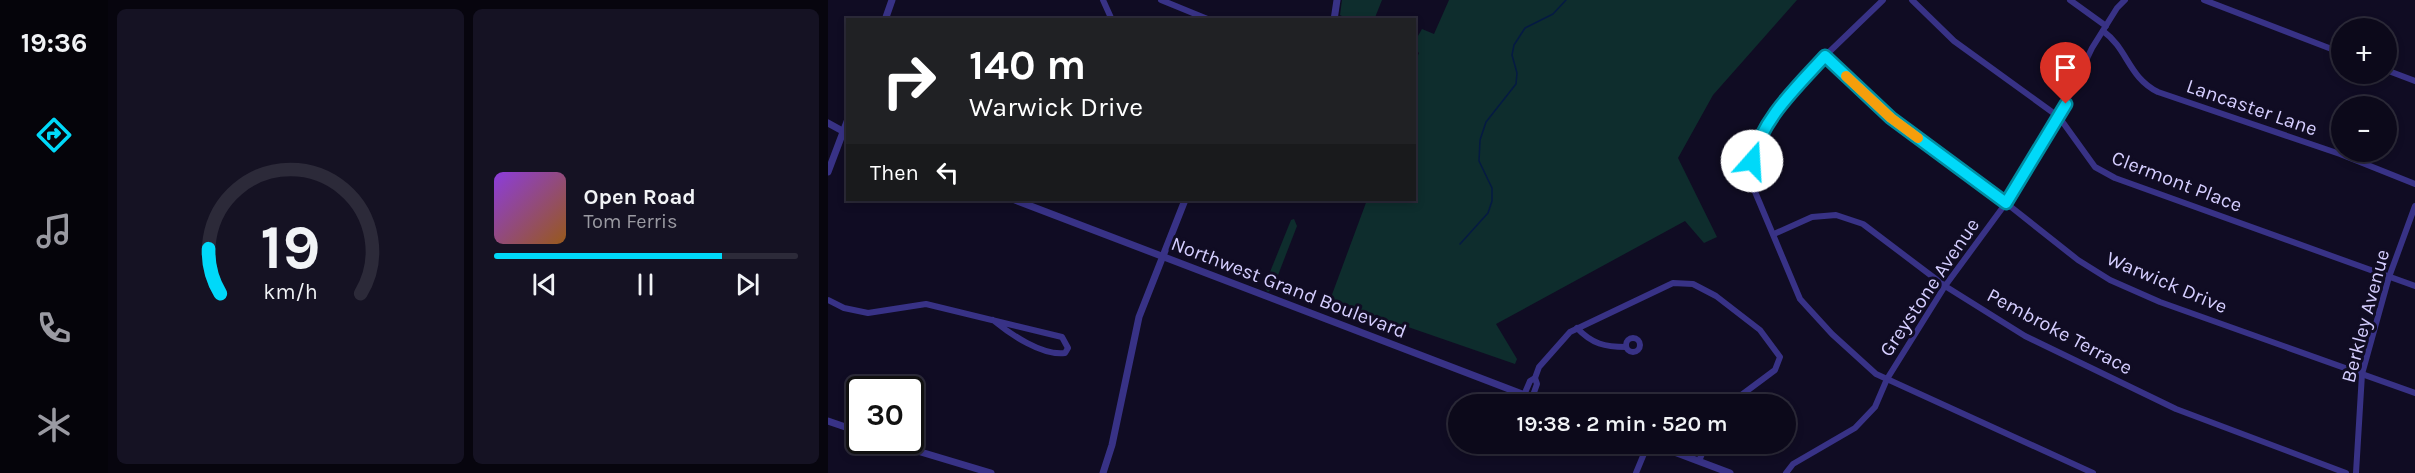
<!DOCTYPE html>
<meta charset="utf-8">
<style>
body{margin:0;font-family:Karla,sans-serif;background:#151223;color:#f1f3f6;height:100vh;display:flex;flex-direction:column;font-size:22px;white-space:nowrap}
*{box-sizing:border-box;margin:0}
p{font-size:20px;color:#9a9aa2}
.icon{flex:none;width:33px;height:33px;fill:none;stroke:currentColor;stroke-width:2;stroke-linecap:round;stroke-linejoin:round}
.map{position:relative;flex:1;overflow:hidden}
.sheet{display:flex;flex-direction:column;gap:9px;padding:9px;background:#07050e;width:720px}
.sheet>*{flex:none}
.guide{position:absolute;left:18px;top:18px;width:570px;height:183px;border-radius:0px;box-shadow:0 3px 9px #0003,0 0 0 2px #2c2a39;background:#202124;color:#fff;overflow:hidden}
.fabs{position:absolute;left:1503px;top:18px;display:grid;gap:12px}
.fabs a{display:grid;place-items:center;width:66px;height:66px;border-radius:50%;background:#0c091a;box-shadow:0 3px 9px #0003,0 0 0 2px #2c2a39;font-size:30px}
.speed{position:absolute;left:18px;top:376px;display:flex;gap:12px;font-size:30px;font-weight:700;text-align:center}
.speed>*{display:grid;place-content:center;width:78px;height:78px;border-radius:50%;background:#0c091a;box-shadow:0 3px 9px #0003,0 0 0 2px #2c2a39;line-height:1}
.speed .limit{border:3px solid #111;border-radius:9px;background:#fff;color:#111}
.pin{position:absolute;display:grid;place-items:center;width:51px;height:51px;color:#fff;margin:-62px -26px;border-radius:50% 50% 50% 0;rotate:-45deg;box-shadow:0 0 6px #0007}
.pin .icon{rotate:45deg}
.me{position:absolute;width:66px;margin:-33px;rotate:19deg;stroke-linejoin:round;filter:drop-shadow(0 0 4px #0008)}
.turn{display:flex;align-items:center;gap:21px;height:126px;padding:0 24px;font-size:27px}
.turn .icon{width:78px;height:78px;stroke-width:2.5}
.turn b{display:block;font-size:42px;line-height:51px}
.then{display:flex;align-items:center;height:57px;padding:0 24px;background:#0003;gap:12px;font-size:22px}
.sheet .tile{flex:1;display:flex;flex-direction:column;justify-content:center;gap:9px;min-width:0;padding:0 21px;border-radius:9px;background:#151223}
.sheet .dial{align-items:center;gap:0}
.dial svg{height:156px;overflow:visible;fill:none;stroke:#2c2a39;stroke-width:7;stroke-linecap:round;text-anchor:middle}
.dial text{fill:#f1f3f6;stroke:none}
.song{display:flex;align-items:center;gap:18px}
.cover{width:72px;height:72px;border-radius:9px;background:linear-gradient(135deg,hsl(270 70% 55%),hsl(30 70% 35%))}
.played{height:6px;border-radius:3px;background:linear-gradient(90deg,#00d9f9 75%,#2c2a39 75%)}
.keys{display:flex;justify-content:space-around;direction:ltr}
.sheet .tiles{flex:1;display:grid;gap:9px;grid-template-columns:repeat(2,1fr)}
.trip{position:absolute;left:620px;top:394px;width:348px;height:60px;border-radius:30px;background:#0c091a;box-shadow:0 3px 9px #0003,0 0 0 2px #2c2a39;font-weight:600;line-height:60px;text-align:center}
main{display:flex;flex:1;min-height:0}
.menu{display:flex;flex-direction:column;width:108px;justify-content:space-around;align-items:center;background:#05040a;color:#9a9aa2}
.menu .icon{width:42px;height:42px}
.menu .on{color:#00d9f9}
.menu b{font-size:27px;color:#f1f3f6}
.map>svg:first-child{display:block}
.green{fill:#0e2d2d}
.lines{fill:none;stroke-linecap:round;stroke-linejoin:round}
.stream{stroke:#051a43;stroke-width:1.5}
.minor{stroke:#383286;stroke-width:6}
.tertiary{stroke:#383286;stroke-width:7}
.route-casing{stroke:#008da2;stroke-width:15}
.route{stroke:#00d9f9;stroke-width:10}
.slow{stroke:#f59e0b;stroke-width:10}
.labels{text-anchor:middle;stroke-width:6;stroke-linejoin:round;paint-order:stroke}
.street-label{font-size:20px;fill:#d5ceff;stroke:#100c23}
</style>
<main>
<nav class="menu">
<b>19:36</b>
<svg class="icon on" aria-label="directions" viewBox="0 0 24 24"><path d="M12 3l9 9-9 9-9-9zM9 14v-3h6M13 9l2 2-2 2"/></svg>
<svg class="icon" aria-label="music" viewBox="0 0 24 24"><path d="M9 18V5l10-2v13"/><circle cx="6" cy="18" r="3"/><circle cx="16" cy="16" r="3"/></svg>
<svg class="icon" aria-label="phone" viewBox="0 0 24 24"><path d="M5 4h4l2 5-3 2q2 4 5 5l2-3 5 2v4C11 20 4 13 5 4z"/></svg>
<svg class="icon" aria-label="climate" viewBox="0 0 24 24"><path d="M12 3v18M4 7l16 10M4 17L20 7"/></svg>
</nav>
<section class="sheet">
<div class="tiles">
<div class="tile dial"><svg viewBox="0 0 100 80">
<path d="M14 69A42 42 0 1 1 86 69"/>
<path d="M14 69A42 42 0 0 1 8 46" stroke="#00d9f9"/>
<text x="50" y="56" font-size="32" font-weight="700">19</text>
<text x="50" y="72" font-size="11">km/h</text>
</svg></div>
<div class="tile">
<div class="song"><i class="cover"></i><div><b>Open Road</b><p>Tom Ferris</p></div></div>
<div class="played"></div>
<div class="keys"><svg class="icon" aria-label="previous" viewBox="0 0 24 24"><path d="M18 5L8 12l10 7zM5 5v14"/></svg><svg class="icon" aria-label="pause" viewBox="0 0 24 24"><path d="M8 5v14M16 5v14"/></svg><svg class="icon" aria-label="next" viewBox="0 0 24 24"><path d="M6 5l10 7-10 7zM19 5v14"/></svg></div>
</div>
</div>
</section>
<div class="map">
<svg width="1587" height="473" viewBox="0 0 1587 473">
<rect width="100%" height="100%" fill="#100c23"/>
<g class="green">
<polygon points="514,0 554,0 546,20 520,19 512,15"/>
<polygon points="621,0 969,0 885,95 850,158 889,237 876,243 857,221 668,324 689,359 687,364 502,300 539,200 586,200 586,64 591,53 587,49 587,41 594,29 606,34"/>
<polygon points="466,219 469,226 445,288 440,292 436,287 463,220"/>
</g>
<g class="lines">
<polyline class="stream" points="632,244 660,213 664,201 664,188 651,161 652,140 658,122 688,84 689,73 684,55 686,45 697,28 725,14 738,0"/>
<g class="minor">
<polyline points="275,0 284,20"/>
<polyline points="333,0 382,20"/>
<polyline points="1055,0 997,56 946,114 929,140 924,161 925,187 972,299 1004,334 1048,374 1265,473"/>
<polyline points="1084,0 1126,41 1231,117 1267,167 1287,178 1587,286"/>
<polyline points="1242,0 1278,26"/>
<polyline points="1376,0 1514,53"/>
<path d="M1275,31C1300,49 1300,77 1330,92L1512,154L1587,184"/>
<polyline points="997,56 1063,118 1178,203 1250,260 1282,280 1332,302 1587,393"/>
<polyline points="1558,70 1587,81"/>
<polyline points="946,234 984,217 1008,215 1035,224 1117,286 1197,336 1348,409 1518,473"/>
<path d="M0,300L16,308L40,313L98,304L234,337L240,348L237,353C214,356 182,334 165,320"/>
<path d="M749,328C764,344 777,347 798,347"/>
<circle cx="805" cy="345" r="7"/>
<polyline points="696,395 702,381 707,378 711,367 742,332 845,283 865,284 888,296 932,330 952,357 947,370 900,405"/>
<polyline points="704,398 709,384 707,378"/>
<polyline points="871,461 878,444"/>
<polyline points="808,473 820,444"/>
<polyline points="958,473 965,464 1027,428 1047,407 1059,379 1117,286 1178,203 1231,117 1264,48 1289,8 1297,0"/>
<polyline points="1528,473 1534,374 1561,277 1587,206"/>
</g>
<g class="tertiary">
<polyline points="57,20 64,0"/>
<polyline points="506,20 509,0"/>
<polyline points="0,123 20,134"/>
<polyline points="0,172 20,119"/>
<polyline points="187,200 723,405"/>
<polyline points="0,421 32,432"/>
<polyline points="56,441 163,473"/>
<polyline points="825,444 902,473"/>
<polyline points="275,473 284,445 311,317 357,200"/>
</g>
</g>
<g class="lines">
<g class="route-casing">
<path id="route" d="M924,161C934,119 968,88 997,56L1063,118L1178,203L1238,104"/>
</g>
<use href="#route" class="route"/>
<polyline class="slow" points="1018,76 1063,118 1090,138"/>
</g>
<g class="labels">
<g class="street-label">
<text transform="translate(1424 107) rotate(19)" y="7">Lancaster Lane</text>
<text transform="translate(1349 181) rotate(21)" y="7">Clermont Place</text>
<text transform="translate(1339 282) rotate(23)" y="7">Warwick Drive</text>
<text transform="translate(461 287) rotate(21)" y="7">Northwest Grand Boulevard</text>
<text transform="translate(1101 287) rotate(-56)" y="7">Greystone Avenue</text>
<text transform="translate(1537 316) rotate(-75)" y="7">Berkley Avenue</text>
<text transform="translate(1232 331) rotate(28)" y="7">Pembroke Terrace</text>
</g>
</g>
</svg>
<div class="fabs">
<a>+</a>
<a>−</a>
</div>
<div class="speed"><div class="limit">30</div></div>
<div class="pin" style="left:1238px;top:104px;background:#d93025"><svg class="icon" aria-label="arrive" viewBox="0 0 24 24"><path d="M6 21V4h12l-3 4 3 4H6"/></svg></div>
<svg class="me" style="left:924px;top:161px" viewBox="-20 -20 40 40"><circle r="19" fill="#fff"/><path d="M0-13L10 11 0 6-10 11z" fill="#00d9f9"/></svg>
<div class="trip">19:38 · 2 min · 520 m</div>
<div class="guide">
<div class="turn"><svg class="icon" aria-label="right" viewBox="0 0 24 24"><path d="M7 20v-9h11M14 6l5 5-5 5"/></svg><div><b>140 m</b>Warwick Drive</div></div>
<div class="then">Then<svg class="icon" aria-label="left" viewBox="0 0 24 24"><path d="M17 20v-9H6M10 6l-5 5 5 5"/></svg></div>
</div>
</div>
</main>
